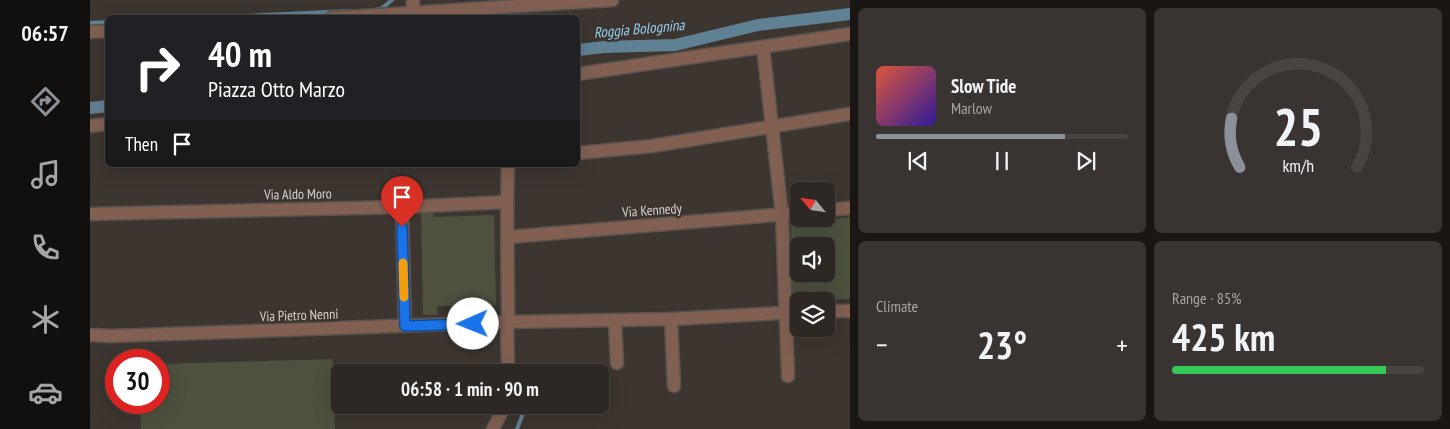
<!DOCTYPE html>
<meta charset="utf-8">
<style>
body{margin:0;font-family:"PT Sans Narrow",sans-serif;background:#393431;color:#f1f3f6;height:100vh;display:flex;flex-direction:column;font-size:19px;white-space:nowrap}
*{box-sizing:border-box;margin:0}
p{font-size:16px;color:#a7a6a6}
.icon{flex:none;width:28px;height:28px;fill:none;stroke:currentColor;stroke-width:2;stroke-linecap:round;stroke-linejoin:round}
.map{position:relative;flex:1;overflow:hidden}
.panel{display:flex;flex-direction:column;gap:8px;padding:8px;background:#191614;width:600px}
.panel>*{flex:none}
.guide{position:absolute;left:15px;top:15px;width:475px;height:152px;border-radius:8px;box-shadow:0 5px 20px #0002,0 0 0 1px #484441;background:#202124;color:#fff;overflow:hidden}
.needle{width:32px;rotate:299deg}
.fabs{position:absolute;left:700px;top:182px;display:grid;gap:10px}
.fabs a{display:grid;place-items:center;width:45px;height:45px;border-radius:8px;background:#2d2824;box-shadow:0 5px 20px #0002,0 0 0 1px #484441;font-size:25px}
.speed{position:absolute;left:15px;top:349px;display:flex;gap:10px;font-size:25px;font-weight:700;text-align:center}
.speed>*{display:grid;place-content:center;width:65px;height:65px;border-radius:50%;background:#2d2824;box-shadow:0 5px 20px #0002,0 0 0 1px #484441;line-height:1}
.speed .limit{border:8px solid #d22;background:#fff;color:#111}
.pin{position:absolute;display:grid;place-items:center;width:42px;height:42px;color:#fff;margin:-51px -21px;border-radius:50% 50% 50% 0;rotate:-45deg;box-shadow:0 0 5px #0007}
.pin .icon{rotate:45deg}
.me{position:absolute;width:55px;margin:-28px;rotate:269deg;stroke-linejoin:round;filter:drop-shadow(0 0 4px #0008)}
.turn{display:flex;align-items:center;gap:18px;height:105px;padding:0 20px;font-size:22px}
.turn .icon{width:65px;height:65px;stroke-width:2.5}
.turn b{display:block;font-size:35px;line-height:42px}
.then{display:flex;align-items:center;height:48px;padding:0 20px;background:#0003;gap:10px;font-size:19px}
.big{font-size:38px;font-weight:700;line-height:1.1}
.panel .card{flex:1;display:flex;flex-direction:column;justify-content:center;gap:8px;min-width:0;padding:0 18px;border-radius:8px;background:#393431}
.panel .dial{align-items:center;gap:0}
.dial svg{height:130px;overflow:visible;fill:none;stroke:#484441;stroke-width:7;stroke-linecap:round;text-anchor:middle}
.dial text{fill:#f1f3f6;stroke:none}
.song{display:flex;align-items:center;gap:15px}
.cover{width:60px;height:60px;border-radius:8px;background:linear-gradient(135deg,hsl(10 70% 55%),hsl(250 70% 35%))}
.played{height:5px;border-radius:2px;background:linear-gradient(90deg,#8c9099 75%,#484441 75%)}
.keys{display:flex;justify-content:space-around;direction:ltr}
.heat{display:flex;justify-content:space-between;align-items:center;font-size:28px;direction:ltr}
.charge{height:8px;border-radius:4px;background:linear-gradient(90deg,#34c759 85%,#484441 0)}
.panel .tiles{flex:1;display:grid;gap:8px;grid-template-columns:repeat(2,1fr)}
.trip{position:absolute;left:241px;top:364px;width:278px;height:50px;border-radius:8px;background:#2d2824;box-shadow:0 5px 20px #0002,0 0 0 1px #484441;font-weight:700;line-height:50px;text-align:center}
main{display:flex;flex:1;min-height:0}
.tab-bar{display:flex;flex-direction:column;width:90px;justify-content:space-around;align-items:center;background:#12100e;color:#a7a6a6}
.tab-bar .icon{width:35px;height:35px}
.tab-bar .current{color:#8c9099}
.tab-bar b{font-size:22px;color:#f1f3f6}
.map>svg:first-child{display:block}
.green{fill:#4d513e;fill-rule:evenodd}
.lines{fill:none;stroke-linecap:round;stroke-linejoin:round}
.stream{stroke:#608194;stroke-width:4}
.canal{stroke:#608194;stroke-width:12}
.street-casing{stroke:#58514d;stroke-width:15}
.street{stroke:#816052;stroke-width:12}
.route-casing{stroke:#114b97;stroke-width:12}
.route{stroke:#1a73e8;stroke-width:9}
.slow{stroke:#f59e0b;stroke-width:9}
.labels{text-anchor:middle;stroke-width:5;stroke-linejoin:round;paint-order:stroke}
.street-label{font-size:14px;fill:#d8d3d0;stroke:#3c3530}
.water-label{font-size:15px;font-style:italic;fill:#92cff0;stroke:#3c3530}
</style>
<main>
<nav class="tab-bar">
<b>06:57</b>
<svg class="icon current" aria-label="directions" viewBox="0 0 24 24"><path d="M12 3l9 9-9 9-9-9zM9 14v-3h6M13 9l2 2-2 2"/></svg>
<svg class="icon" aria-label="music" viewBox="0 0 24 24"><path d="M9 18V5l10-2v13"/><circle cx="6" cy="18" r="3"/><circle cx="16" cy="16" r="3"/></svg>
<svg class="icon" aria-label="phone" viewBox="0 0 24 24"><path d="M5 4h4l2 5-3 2q2 4 5 5l2-3 5 2v4C11 20 4 13 5 4z"/></svg>
<svg class="icon" aria-label="climate" viewBox="0 0 24 24"><path d="M12 3v18M4 7l16 10M4 17L20 7"/></svg>
<svg class="icon" aria-label="car" viewBox="0 0 24 24"><path d="M5 17H2v-5l4-1 3-4h7l3 4 3 1v5h-3M9 17h6M6 11h13"/><circle cx="7" cy="17" r="2"/><circle cx="17" cy="17" r="2"/></svg>
</nav>
<div class="map">
<svg width="760" height="429" viewBox="0 0 760 429">
<rect width="100%" height="100%" fill="#3c3530"/>
<g class="green">
<polygon points="331,210 343,210 344,217 404,215 406,305 347,306 347,315 333,315"/>
<path d="M760,217V299L702,300L701,225ZM709,246H736V274H709Z"/>
<polygon points="243,359 245,429 51,429 50,403 69,402 69,364"/>
</g>
<g class="lines">
<g class="stream">
<polyline points="288,9 291,9 302,0"/>
<polyline points="113,18 259,11"/>
<polyline points="0,23 18,22"/>
<polyline points="427,429 434,411"/>
</g>
<g class="canal">
<polyline points="488,50 514,47 585,45 668,25 760,14"/>
<polyline points="0,108 18,106"/>
</g>
<g class="street-casing">
<g id="street">
<polyline points="323,13 323,0"/>
<polyline points="241,18 522,0"/>
<polyline points="0,32 18,31"/>
<polyline points="673,47 692,215 698,376"/>
<polyline points="488,74 760,34"/>
<polyline points="0,126 18,124"/>
<polyline points="488,153 562,146 760,114"/>
<path d="M418,165C416,217 418,270 418,322"/>
<polyline points="312,207 315,326"/>
<polyline points="736,210 760,208"/>
<polyline points="0,214 312,207 417,202"/>
<polyline points="418,237 709,213"/>
<polyline points="736,311 760,311"/>
<polyline points="581,319 584,386"/>
<polyline points="525,321 527,363"/>
<polyline points="417,323 418,372"/>
<polyline points="0,335 21,336 418,322 581,319 709,312"/>
<polyline points="403,429 415,405"/>
</g>
</g>
<use href="#street" class="street"/>
</g>
<g class="lines">
<g class="route-casing">
<polyline id="route" points="312,227 315,326 383,324"/>
</g>
<use href="#route" class="route"/>
<polyline class="slow" points="313,263 314,297"/>
</g>
<g class="labels">
<g class="street-label">
<text transform="translate(208 194) rotate(-1)" y="5">Via Aldo Moro</text>
<text transform="translate(562 210) rotate(-4)" y="5">Via Kennedy</text>
<text transform="translate(209 315) rotate(-2)" y="5">Via Pietro Nenni</text>
</g>
<g class="water-label">
<text transform="translate(549 29) rotate(-5)" y="5">Roggia Bolognina</text>
</g>
</g>
</svg>
<div class="fabs">
<a><svg class="needle" viewBox="-14 -14 28 28"><path d="M0-13l5 13h-10z" fill="#e53935"/><path d="M0 13l5-13h-10z" fill="#a7a6a6"/></svg></a>
<a><svg class="icon" aria-label="sound" viewBox="0 0 24 24"><path d="M4 9h4l5-4v14l-5-4H4zM17 9q2 3 0 6"/></svg></a>
<a><svg class="icon" aria-label="layers" viewBox="0 0 24 24"><path d="M12 4l9 5-9 5-9-5zM3 14l9 5 9-5"/></svg></a>
</div>
<div class="speed"><div class="limit">30</div></div>
<div class="pin" style="left:312px;top:227px;background:#d93025"><svg class="icon" aria-label="arrive" viewBox="0 0 24 24"><path d="M6 21V4h12l-3 4 3 4H6"/></svg></div>
<svg class="me" style="left:383px;top:324px" viewBox="-20 -20 40 40"><circle r="19" fill="#fff"/><path d="M0-13L10 11 0 6-10 11z" fill="#1a73e8"/></svg>
<div class="trip">06:58 · 1 min · 90 m</div>
<div class="guide">
<div class="turn"><svg class="icon" aria-label="right" viewBox="0 0 24 24"><path d="M7 20v-9h11M14 6l5 5-5 5"/></svg><div><b>40 m</b>Piazza Otto Marzo</div></div>
<div class="then">Then<svg class="icon" aria-label="arrive" viewBox="0 0 24 24"><path d="M6 21V4h12l-3 4 3 4H6"/></svg></div>
</div>
</div>
<section class="panel">
<div class="tiles">
<div class="card">
<div class="song"><i class="cover"></i><div><b>Slow Tide</b><p>Marlow</p></div></div>
<div class="played"></div>
<div class="keys"><svg class="icon" aria-label="previous" viewBox="0 0 24 24"><path d="M18 5L8 12l10 7zM5 5v14"/></svg><svg class="icon" aria-label="pause" viewBox="0 0 24 24"><path d="M8 5v14M16 5v14"/></svg><svg class="icon" aria-label="next" viewBox="0 0 24 24"><path d="M6 5l10 7-10 7zM19 5v14"/></svg></div>
</div>
<div class="card dial"><svg viewBox="0 0 100 80">
<path d="M14 69A42 42 0 1 1 86 69"/>
<path d="M14 69A42 42 0 0 1 9 39" stroke="#8c9099"/>
<text x="50" y="56" font-size="32" font-weight="700">25</text>
<text x="50" y="72" font-size="11">km/h</text>
</svg></div>
<div class="card"><p>Climate</p>
<div class="heat"><a>−</a><b class="big">23°</b><a>+</a></div>
</div>
<div class="card"><p>Range · 85%</p><b class="big">425 km</b><div class="charge"></div></div>
</div>
</section>
</main>
